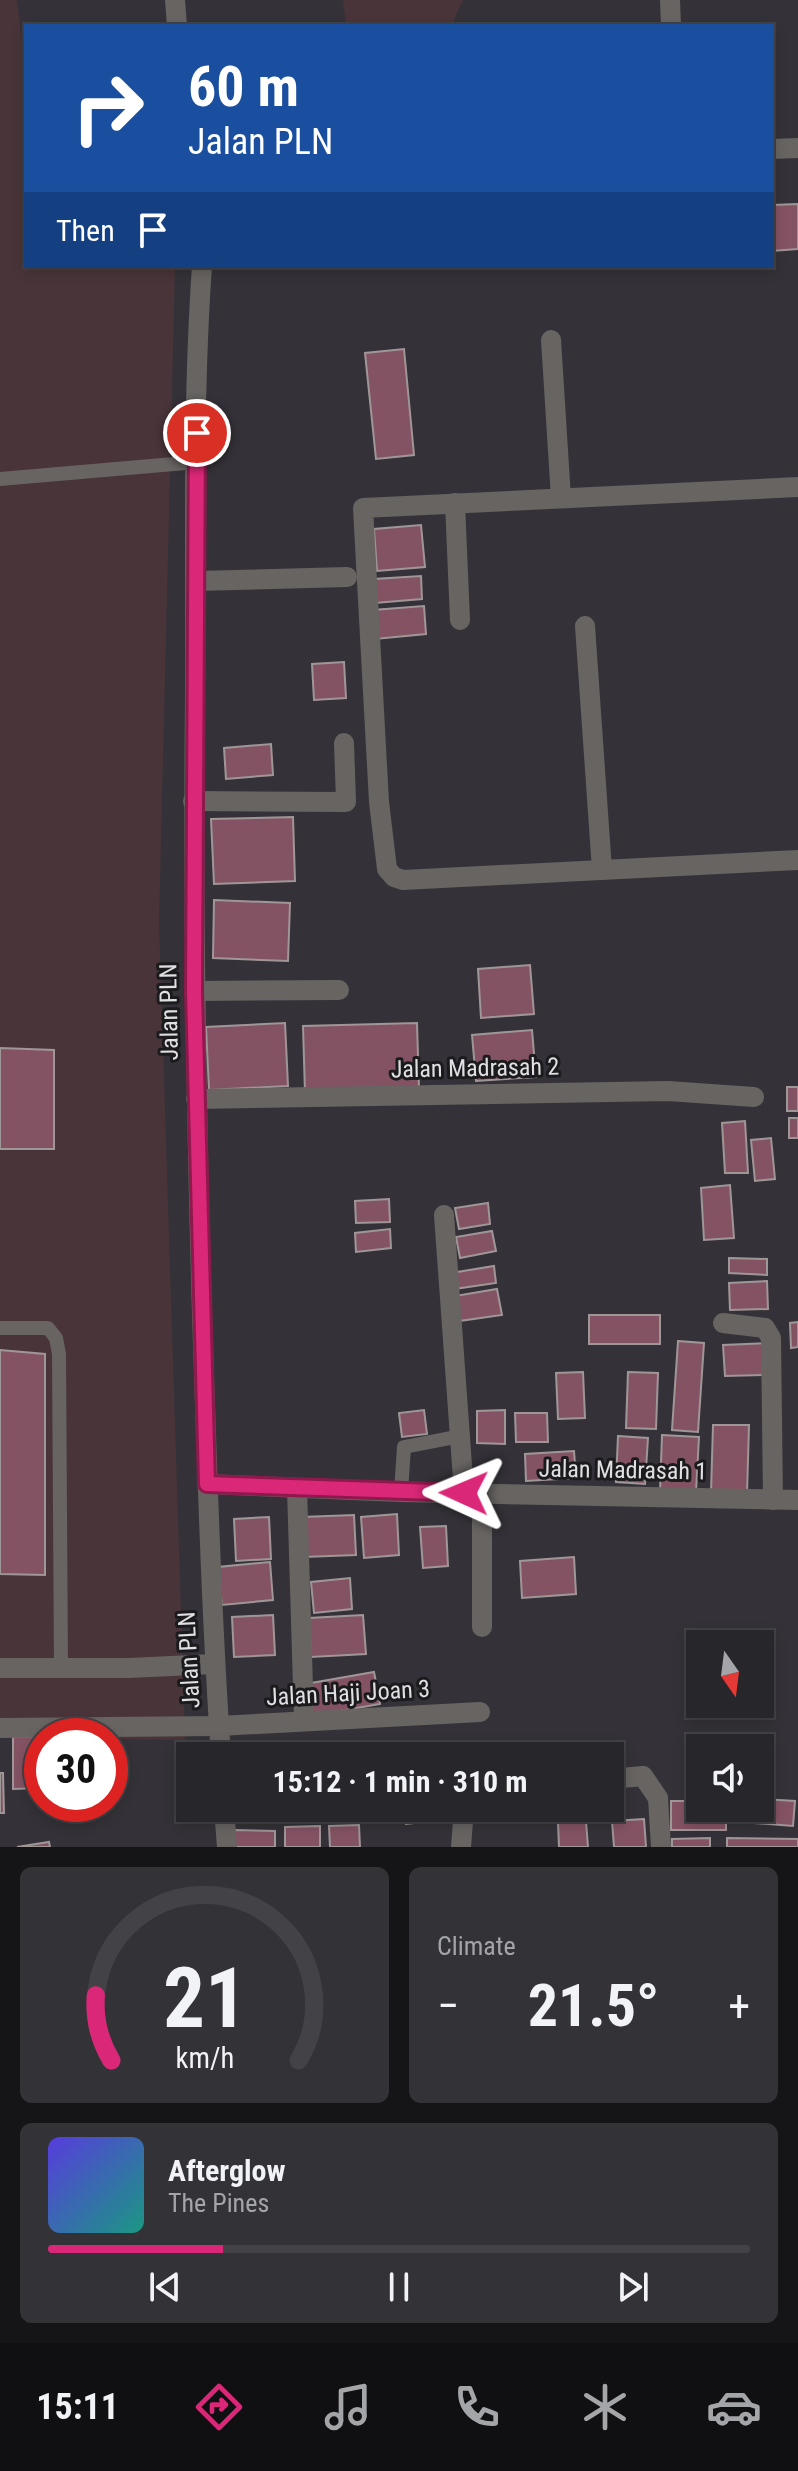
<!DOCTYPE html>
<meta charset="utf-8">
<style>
body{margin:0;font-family:"Roboto Condensed",sans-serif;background:#333236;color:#f1f3f6;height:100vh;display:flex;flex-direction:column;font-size:30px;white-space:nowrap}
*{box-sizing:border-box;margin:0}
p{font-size:26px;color:#a4a5a8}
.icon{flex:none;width:44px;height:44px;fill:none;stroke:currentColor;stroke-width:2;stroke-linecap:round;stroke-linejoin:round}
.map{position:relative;height:1847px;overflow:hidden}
.details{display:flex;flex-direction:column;gap:20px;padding:20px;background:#151517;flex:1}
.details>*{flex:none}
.top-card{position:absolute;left:24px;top:24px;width:750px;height:244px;border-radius:0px;box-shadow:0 4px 12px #0003,0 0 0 2px #434347;background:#1a4fa0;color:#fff;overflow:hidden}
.needle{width:52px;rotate:166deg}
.controls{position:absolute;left:686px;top:1630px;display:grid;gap:16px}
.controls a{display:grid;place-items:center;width:88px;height:88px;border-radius:0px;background:#27262a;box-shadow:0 4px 12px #0003,0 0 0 2px #434347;font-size:40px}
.speed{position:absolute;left:24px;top:1718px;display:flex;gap:16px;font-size:40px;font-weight:700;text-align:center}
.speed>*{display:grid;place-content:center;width:104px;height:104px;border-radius:50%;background:#27262a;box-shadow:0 4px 12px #0003,0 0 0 2px #434347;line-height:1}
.speed .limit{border:12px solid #d22;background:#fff;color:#111}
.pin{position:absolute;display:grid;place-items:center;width:68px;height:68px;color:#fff;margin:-34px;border:4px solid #fff;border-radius:50%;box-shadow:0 2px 8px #0007}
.me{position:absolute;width:88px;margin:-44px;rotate:271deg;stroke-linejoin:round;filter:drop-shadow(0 0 6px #0008)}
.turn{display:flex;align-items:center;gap:28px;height:168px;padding:0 32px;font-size:36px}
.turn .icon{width:104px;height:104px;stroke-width:2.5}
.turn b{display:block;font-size:56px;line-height:68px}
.then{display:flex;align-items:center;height:76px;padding:0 32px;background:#0003;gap:16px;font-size:30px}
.big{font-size:60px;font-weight:700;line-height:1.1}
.details .widget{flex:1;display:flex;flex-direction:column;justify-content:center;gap:12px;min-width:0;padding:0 28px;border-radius:12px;background:#333236}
.details .dial{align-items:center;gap:0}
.dial svg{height:208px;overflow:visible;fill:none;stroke:#434347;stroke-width:7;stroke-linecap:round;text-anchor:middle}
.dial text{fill:#f1f3f6;stroke:none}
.song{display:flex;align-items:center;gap:24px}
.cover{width:96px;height:96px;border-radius:12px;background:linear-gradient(135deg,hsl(250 70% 55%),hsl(170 70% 35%))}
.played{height:8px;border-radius:4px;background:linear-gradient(90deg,#db2777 25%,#434347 25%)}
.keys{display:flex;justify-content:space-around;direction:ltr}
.heat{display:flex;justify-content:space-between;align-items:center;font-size:44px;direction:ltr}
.details .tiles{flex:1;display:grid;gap:20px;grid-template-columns:1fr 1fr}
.widget:last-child{grid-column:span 2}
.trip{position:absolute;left:176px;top:1742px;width:448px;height:80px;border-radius:0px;background:#27262a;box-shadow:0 4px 12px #0003,0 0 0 2px #434347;font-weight:700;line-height:80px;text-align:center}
.tabs{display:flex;height:128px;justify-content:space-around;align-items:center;background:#100f11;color:#a4a5a8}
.tabs .icon{width:56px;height:56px}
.tabs .current{color:#db2777}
.tabs b{font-size:36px;color:#f1f3f6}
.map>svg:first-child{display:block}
.industrial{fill:#493539}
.building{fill:#845363;stroke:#9f9698;stroke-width:2}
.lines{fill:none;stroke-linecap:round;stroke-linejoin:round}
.service{stroke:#676462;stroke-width:14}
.minor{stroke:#676462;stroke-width:20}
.tertiary{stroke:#676462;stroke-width:20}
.route-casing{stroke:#8e194d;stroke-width:20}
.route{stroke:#db2777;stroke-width:14}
.labels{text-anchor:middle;stroke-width:6;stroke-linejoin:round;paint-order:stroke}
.street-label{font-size:24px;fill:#e0dfe3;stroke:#1b1a1d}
</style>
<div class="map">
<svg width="798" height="1847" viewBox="0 0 798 1847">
<rect width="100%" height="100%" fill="#343238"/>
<g class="industrial">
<polygon points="0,0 17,0 26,73 26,266 175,266 159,922 185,1740 110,1739 110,1736 0,1738"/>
<polygon points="343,0 463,0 451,26 346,26"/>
</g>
<g class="building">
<polygon points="798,204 798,249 772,251 772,205"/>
<polygon points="404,349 414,455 376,459 365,353"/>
<polygon points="421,525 425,567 377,571 374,529"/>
<polygon points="421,576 422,599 375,603 374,579"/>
<polygon points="424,606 426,634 375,639 373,610"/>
<polygon points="344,662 346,698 314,700 312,664"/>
<polygon points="271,744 273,775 226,779 224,748"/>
<polygon points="293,817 295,881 214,884 211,819"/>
<polygon points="214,900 290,903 288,961 213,958"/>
<polygon points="530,965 534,1014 481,1018 478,969"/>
<polygon points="285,1023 288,1086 209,1090 206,1027"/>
<polygon points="417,1023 419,1089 305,1093 303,1026"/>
<polygon points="532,1030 536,1077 476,1081 472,1035"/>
<polygon points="0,1048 54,1050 54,1149 0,1149"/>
<rect x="787" y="1087" width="11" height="24"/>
<rect x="789" y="1118" width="9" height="20"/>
<polygon points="745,1121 748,1173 725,1173 722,1123"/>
<polygon points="771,1138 775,1179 755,1181 751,1140"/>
<polygon points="730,1185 734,1238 704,1240 701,1188"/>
<polygon points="389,1199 390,1222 356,1223 355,1201"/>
<polygon points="488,1203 490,1224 459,1229 455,1208"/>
<polygon points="390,1229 391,1248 356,1252 355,1233"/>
<polygon points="492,1231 496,1251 460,1258 456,1237"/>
<polygon points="729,1258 767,1259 767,1275 729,1273"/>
<polygon points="494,1266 496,1283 454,1289 451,1273"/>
<polygon points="767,1281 768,1309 730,1310 729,1283"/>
<polygon points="497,1289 502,1315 459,1321 455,1296"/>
<rect x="589" y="1315" width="71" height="29"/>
<polygon points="798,1322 798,1347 791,1348 790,1323"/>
<polygon points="678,1341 704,1343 698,1432 672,1430"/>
<polygon points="767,1343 768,1375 725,1376 723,1345"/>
<polygon points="0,1350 45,1354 45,1575 0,1574"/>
<polygon points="583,1372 585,1418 558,1419 556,1373"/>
<polygon points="628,1372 658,1373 656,1429 626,1428"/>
<polygon points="424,1410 427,1434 402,1437 399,1413"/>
<polygon points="505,1410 505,1444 477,1443 477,1411"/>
<polygon points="515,1413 547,1413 548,1442 516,1442"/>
<polygon points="713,1425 749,1425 747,1494 711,1493"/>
<polygon points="662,1435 699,1437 696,1492 660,1491"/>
<polygon points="618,1436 648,1438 645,1484 616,1482"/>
<polygon points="574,1451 576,1478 526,1481 525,1454"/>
<polygon points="397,1514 399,1555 364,1558 361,1517"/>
<polygon points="354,1515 356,1555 304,1557 302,1517"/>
<polygon points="269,1517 271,1559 236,1561 234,1519"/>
<polygon points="446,1526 448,1566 423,1568 420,1527"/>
<polygon points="574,1557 576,1594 522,1598 520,1561"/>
<polygon points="270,1562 273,1600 222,1605 218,1567"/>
<polygon points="350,1578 352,1609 314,1613 311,1582"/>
<polygon points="273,1615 275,1655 234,1657 232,1617"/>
<polygon points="363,1615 366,1654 311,1657 309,1618"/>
<polygon points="374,1672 380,1704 311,1716 305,1684"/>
<polygon points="42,1736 42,1788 13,1789 13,1737"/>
<polygon points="762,1739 763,1765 760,1765 760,1748 720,1748 720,1740"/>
<polygon points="295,1746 296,1756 248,1756 248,1753"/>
<polygon points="0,1773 3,1773 4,1813 0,1813"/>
<polygon points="760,1799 795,1801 793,1826 728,1821 729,1808 760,1808"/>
<polygon points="671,1801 700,1801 700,1808 726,1808 726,1830 671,1830"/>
<polygon points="404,1808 458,1808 459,1818 406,1824"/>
<polygon points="644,1819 646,1847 614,1847 612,1821"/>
<polygon points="586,1821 588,1847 559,1847 558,1823"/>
<polygon points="359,1825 360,1847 330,1847 329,1826"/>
<polygon points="320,1826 320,1847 285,1847 285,1827"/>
<polygon points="235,1830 275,1831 275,1847 235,1847"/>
<polygon points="710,1838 710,1847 672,1847 672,1839"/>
<polygon points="727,1838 798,1839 798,1847 727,1847"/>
<polygon points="49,1842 50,1847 17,1847"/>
</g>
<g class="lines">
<g class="service">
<polyline points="0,479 197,462"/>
<polyline points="0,1328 48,1328 56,1338 59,1354 61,1668"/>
<polyline points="401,1492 404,1447 461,1436"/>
</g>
<g class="minor">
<polyline points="175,0 177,26"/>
<polyline points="670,0 671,26"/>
<polyline points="551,340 561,498"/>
<polyline points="798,487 363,508 379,802 387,869 394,877 403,880 798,860"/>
<polyline points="455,503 460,620"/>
<polyline points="196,581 347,577"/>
<polyline points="585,626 602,870"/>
<polyline points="193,801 346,802 344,743"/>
<polyline points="194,991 339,990"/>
<polyline points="196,1099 668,1091 754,1097"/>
<polyline points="444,1215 464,1493"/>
<polyline points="723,1323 765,1328 771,1338 773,1500"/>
<polyline points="207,1484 401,1492 798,1500"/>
<polyline points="297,1488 304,1720"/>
<polyline points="482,1493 482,1627"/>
<polyline points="0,1668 129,1668 214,1664"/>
<polyline points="0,1728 219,1726 480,1712"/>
<polyline points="610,1779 643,1776 658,1798 661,1847"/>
<polyline points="461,1847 464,1808"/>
</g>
<g class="tertiary">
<polyline points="772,149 798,148"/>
<path d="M202,266C192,408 196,551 195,693C193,900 196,1107 202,1314C207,1462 211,1609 221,1756"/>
<polyline points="224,1808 227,1847"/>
</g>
</g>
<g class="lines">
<g class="route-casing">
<polyline id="route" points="197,433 194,991 207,1484 464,1493"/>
</g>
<use href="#route" class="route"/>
</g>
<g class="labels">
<g class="street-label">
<text transform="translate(169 1012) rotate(-91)" y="8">Jalan PLN</text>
<text transform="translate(475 1068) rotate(-1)" y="8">Jalan Madrasah 2</text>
<text transform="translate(623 1470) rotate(1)" y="8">Jalan Madrasah 1</text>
<text transform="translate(189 1660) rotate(-93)" y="8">Jalan PLN</text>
<text transform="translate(348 1693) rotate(-3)" y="8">Jalan Haji Joan 3</text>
</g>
</g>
</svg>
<div class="controls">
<a><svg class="needle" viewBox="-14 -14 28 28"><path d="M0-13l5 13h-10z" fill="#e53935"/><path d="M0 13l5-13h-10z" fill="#a4a5a8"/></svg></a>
<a><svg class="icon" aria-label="sound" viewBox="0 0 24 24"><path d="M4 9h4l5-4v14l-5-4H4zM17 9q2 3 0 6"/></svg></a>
</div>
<div class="speed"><div class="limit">30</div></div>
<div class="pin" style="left:197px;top:433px;background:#d93025"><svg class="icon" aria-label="arrive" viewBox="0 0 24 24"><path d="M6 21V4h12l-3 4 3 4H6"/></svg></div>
<svg class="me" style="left:464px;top:1493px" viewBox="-20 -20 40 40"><path d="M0-17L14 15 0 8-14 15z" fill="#db2777" stroke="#fff" stroke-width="4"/></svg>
<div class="trip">15:12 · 1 min · 310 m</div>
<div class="top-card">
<div class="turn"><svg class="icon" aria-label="right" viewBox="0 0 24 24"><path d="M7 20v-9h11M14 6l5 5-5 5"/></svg><div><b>60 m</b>Jalan PLN</div></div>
<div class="then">Then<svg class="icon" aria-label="arrive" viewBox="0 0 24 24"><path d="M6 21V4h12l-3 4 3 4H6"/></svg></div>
</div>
</div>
<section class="details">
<div class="tiles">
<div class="widget dial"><svg viewBox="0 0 100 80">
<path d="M14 69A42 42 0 1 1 86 69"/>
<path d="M14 69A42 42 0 0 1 8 44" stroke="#db2777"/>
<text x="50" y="56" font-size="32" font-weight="700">21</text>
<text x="50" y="72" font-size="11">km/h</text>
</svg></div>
<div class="widget"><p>Climate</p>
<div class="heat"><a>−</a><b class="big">21.5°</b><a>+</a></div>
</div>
<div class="widget">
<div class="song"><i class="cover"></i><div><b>Afterglow</b><p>The Pines</p></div></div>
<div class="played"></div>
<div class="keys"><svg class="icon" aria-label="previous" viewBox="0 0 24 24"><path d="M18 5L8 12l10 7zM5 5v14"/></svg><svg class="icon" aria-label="pause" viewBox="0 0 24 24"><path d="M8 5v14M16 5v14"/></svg><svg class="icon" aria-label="next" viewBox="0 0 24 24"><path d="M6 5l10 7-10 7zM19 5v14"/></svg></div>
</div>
</div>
</section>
<nav class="tabs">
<b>15:11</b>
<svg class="icon current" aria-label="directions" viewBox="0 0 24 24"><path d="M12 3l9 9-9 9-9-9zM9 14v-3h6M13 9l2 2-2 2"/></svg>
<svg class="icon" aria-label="music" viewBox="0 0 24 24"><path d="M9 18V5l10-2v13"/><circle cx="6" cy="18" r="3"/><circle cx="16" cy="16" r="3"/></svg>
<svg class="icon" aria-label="phone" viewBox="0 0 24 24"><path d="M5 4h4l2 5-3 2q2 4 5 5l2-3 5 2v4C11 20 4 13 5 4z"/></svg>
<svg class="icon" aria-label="climate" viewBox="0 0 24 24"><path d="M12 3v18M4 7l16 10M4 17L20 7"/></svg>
<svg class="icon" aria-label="car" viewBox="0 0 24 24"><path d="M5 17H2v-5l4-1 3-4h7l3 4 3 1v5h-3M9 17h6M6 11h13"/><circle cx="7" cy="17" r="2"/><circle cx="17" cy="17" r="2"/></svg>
</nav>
